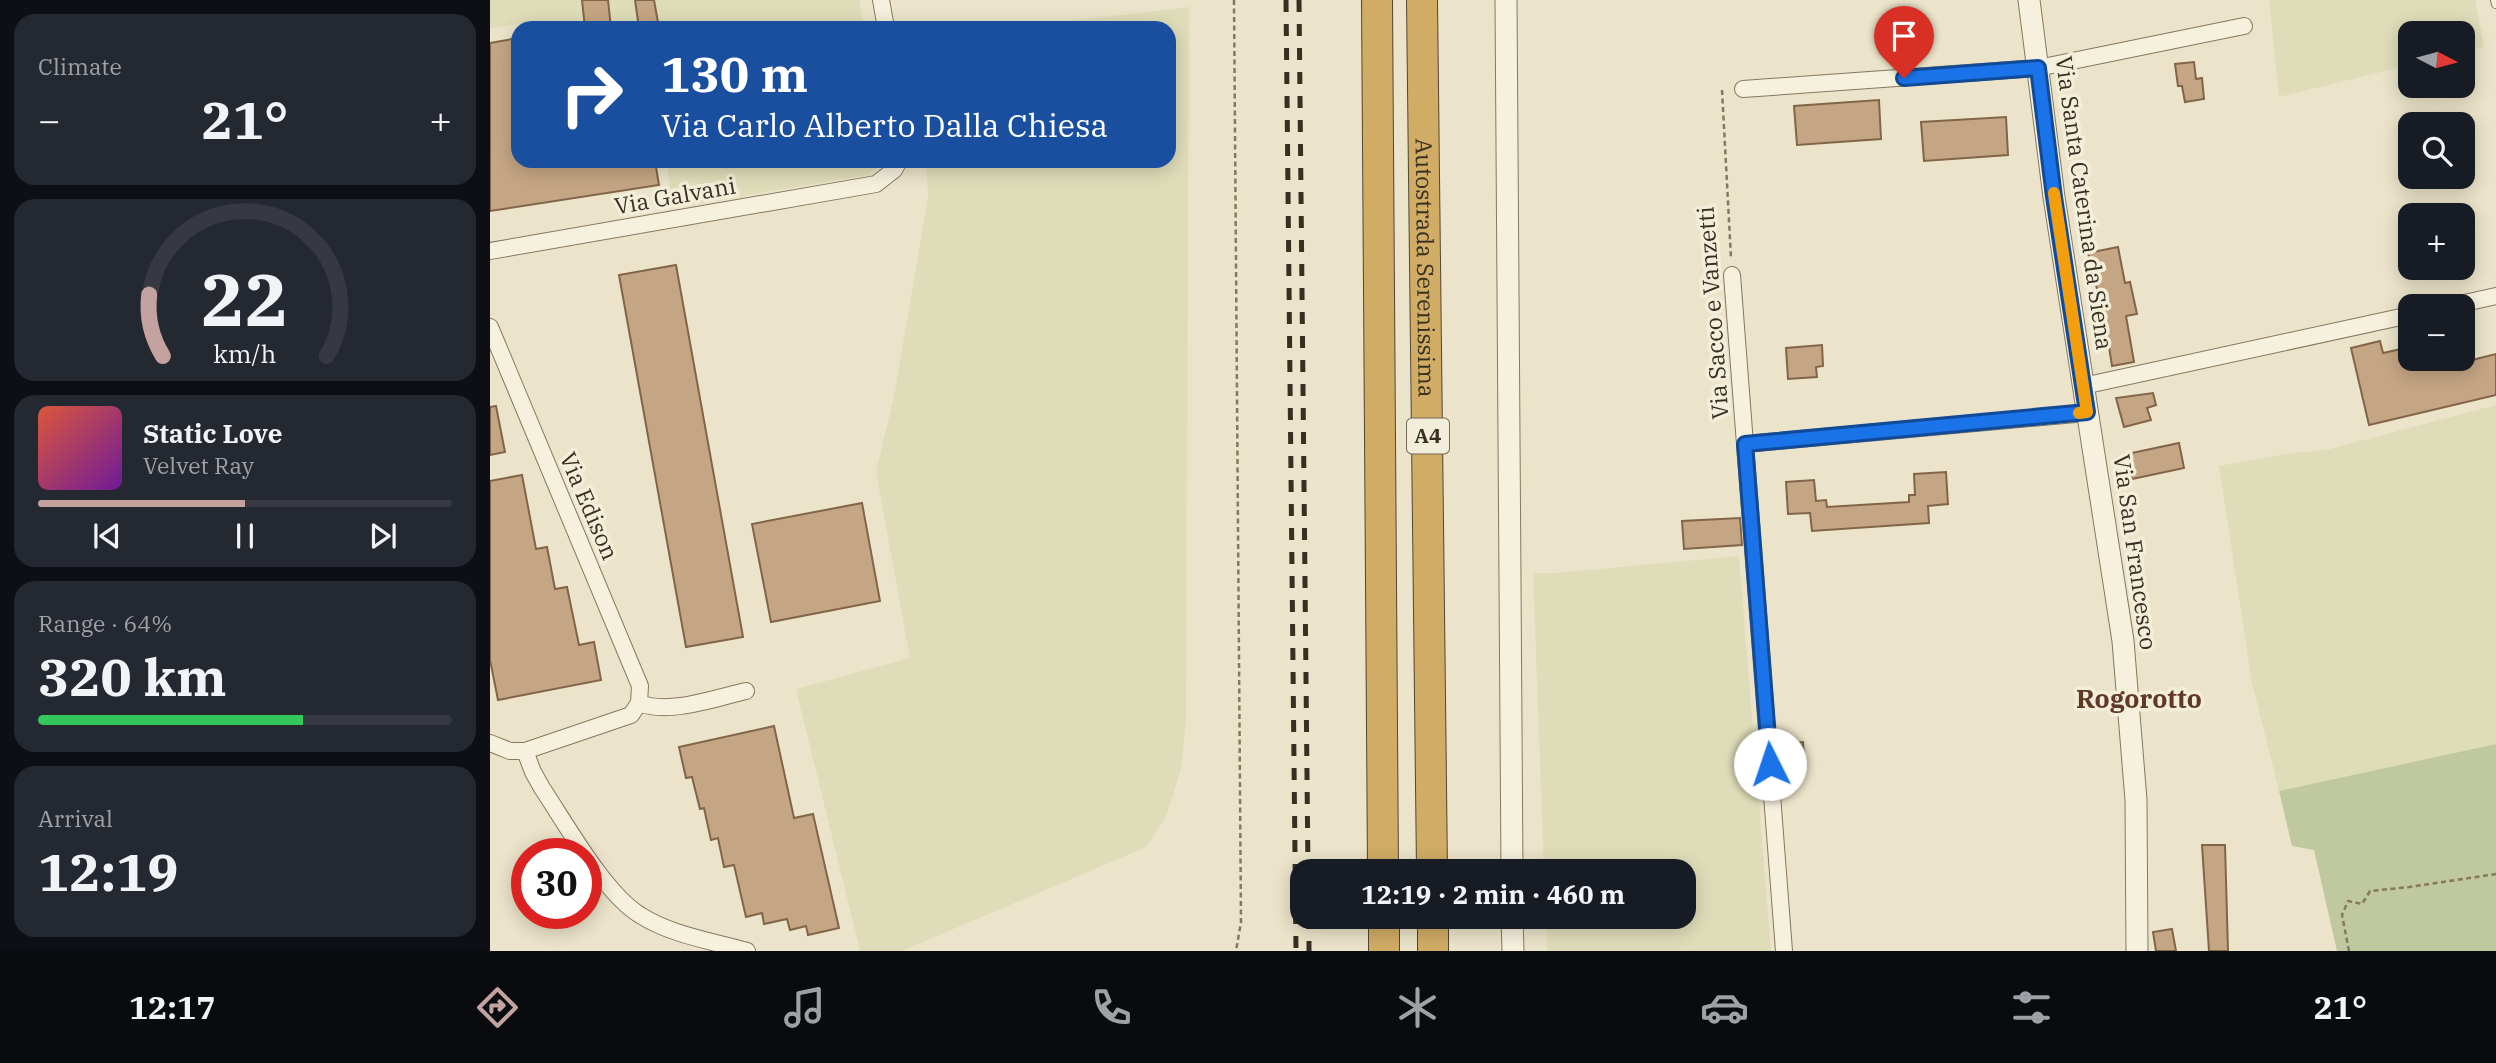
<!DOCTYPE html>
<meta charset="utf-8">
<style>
body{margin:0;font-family:"IBM Plex Serif",serif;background:#242831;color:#f1f3f6;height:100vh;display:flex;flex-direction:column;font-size:26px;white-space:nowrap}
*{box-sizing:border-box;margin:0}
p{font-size:23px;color:#9ea1a6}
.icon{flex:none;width:38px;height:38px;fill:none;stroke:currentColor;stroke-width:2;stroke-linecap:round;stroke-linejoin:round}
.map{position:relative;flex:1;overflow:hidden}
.drawer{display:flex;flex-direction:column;gap:14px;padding:14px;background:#0d0f14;width:490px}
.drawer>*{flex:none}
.top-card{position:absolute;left:21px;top:21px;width:665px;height:147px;border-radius:21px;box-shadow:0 4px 18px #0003;background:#1a4fa0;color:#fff;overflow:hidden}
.needle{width:46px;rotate:96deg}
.controls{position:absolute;left:1908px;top:21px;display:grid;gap:14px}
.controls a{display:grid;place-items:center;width:77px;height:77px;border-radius:14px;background:#171b24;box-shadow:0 4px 18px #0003;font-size:35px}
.speed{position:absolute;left:21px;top:838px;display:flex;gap:14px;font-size:35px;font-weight:700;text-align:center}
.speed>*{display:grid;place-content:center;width:91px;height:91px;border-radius:50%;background:#171b24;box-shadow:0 4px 18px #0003;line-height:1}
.speed .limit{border:10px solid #d22;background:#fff;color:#111}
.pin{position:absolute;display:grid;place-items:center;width:60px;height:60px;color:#fff;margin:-72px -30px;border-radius:50% 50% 50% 0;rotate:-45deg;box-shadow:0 0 7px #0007}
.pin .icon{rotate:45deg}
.me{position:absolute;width:77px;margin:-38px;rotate:356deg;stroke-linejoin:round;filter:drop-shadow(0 0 5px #0008)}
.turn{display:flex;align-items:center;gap:24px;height:147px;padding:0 35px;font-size:32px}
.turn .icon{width:91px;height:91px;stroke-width:2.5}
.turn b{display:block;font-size:49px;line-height:60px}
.big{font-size:52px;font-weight:800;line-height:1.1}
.drawer .card{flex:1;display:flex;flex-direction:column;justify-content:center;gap:10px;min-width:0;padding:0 24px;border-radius:21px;background:#242831}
.drawer .dial{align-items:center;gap:0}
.dial svg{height:182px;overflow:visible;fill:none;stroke:#363941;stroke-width:7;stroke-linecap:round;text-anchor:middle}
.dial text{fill:#f1f3f6;stroke:none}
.song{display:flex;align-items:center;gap:21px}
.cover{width:84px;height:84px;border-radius:10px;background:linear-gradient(135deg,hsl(10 70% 55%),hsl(280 70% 35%))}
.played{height:7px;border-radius:4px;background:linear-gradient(90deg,#c4a2a0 50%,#363941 50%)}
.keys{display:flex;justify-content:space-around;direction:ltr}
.heat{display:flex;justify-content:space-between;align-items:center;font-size:38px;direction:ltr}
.charge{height:10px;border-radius:5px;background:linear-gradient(90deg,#34c759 64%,#363941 0)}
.trip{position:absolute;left:800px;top:859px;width:406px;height:70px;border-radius:21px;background:#171b24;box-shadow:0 4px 18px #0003;font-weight:800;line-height:70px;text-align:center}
.tabs{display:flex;height:112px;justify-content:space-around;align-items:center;background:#090b0e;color:#9ea1a6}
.tabs .icon{width:49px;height:49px}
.tabs .current{color:#c4a2a0}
.tabs b{font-size:32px;color:#f1f3f6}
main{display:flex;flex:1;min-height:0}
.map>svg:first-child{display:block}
.farmland{fill:#dfddb9}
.green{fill:#bfc89f}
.building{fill:#c5a684;stroke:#826549;stroke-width:2}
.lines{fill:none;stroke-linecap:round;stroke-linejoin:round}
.service-casing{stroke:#867860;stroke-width:10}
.minor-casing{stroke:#867860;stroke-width:18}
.tertiary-casing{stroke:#867860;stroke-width:23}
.motorway-casing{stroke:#544634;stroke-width:32}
.path{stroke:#867860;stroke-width:2.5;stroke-dasharray:5 3.5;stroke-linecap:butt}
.service{stroke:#f6f1dd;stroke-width:8}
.minor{stroke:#f6f1dd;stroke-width:16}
.tertiary{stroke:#f6f1dd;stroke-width:21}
.motorway{stroke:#d0ac65;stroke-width:30}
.rail{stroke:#382f22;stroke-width:5;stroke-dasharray:12 12;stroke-linecap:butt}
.route-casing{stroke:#114b97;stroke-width:18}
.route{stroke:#1a73e8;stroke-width:12}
.slow{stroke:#f59e0b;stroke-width:12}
.labels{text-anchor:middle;stroke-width:7;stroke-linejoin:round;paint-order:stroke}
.shield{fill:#f3eed9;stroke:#706859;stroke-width:2}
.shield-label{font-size:21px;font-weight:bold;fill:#382f22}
.street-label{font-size:23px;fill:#382f22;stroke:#f3eed9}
.quarter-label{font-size:26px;font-weight:bold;fill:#603826;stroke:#f3eed9}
</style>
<main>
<section class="drawer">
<div class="card"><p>Climate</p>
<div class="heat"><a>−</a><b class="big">21°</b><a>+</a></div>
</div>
<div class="card dial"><svg viewBox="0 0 100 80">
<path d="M14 69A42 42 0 1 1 86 69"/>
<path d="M14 69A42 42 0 0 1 8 42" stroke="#c4a2a0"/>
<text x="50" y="56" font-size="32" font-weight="700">22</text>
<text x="50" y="72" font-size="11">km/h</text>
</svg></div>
<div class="card">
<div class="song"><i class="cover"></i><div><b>Static Love</b><p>Velvet Ray</p></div></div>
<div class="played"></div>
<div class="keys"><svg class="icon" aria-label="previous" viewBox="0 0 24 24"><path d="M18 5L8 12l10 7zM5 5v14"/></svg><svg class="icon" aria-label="pause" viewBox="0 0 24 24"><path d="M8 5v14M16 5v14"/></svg><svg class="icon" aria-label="next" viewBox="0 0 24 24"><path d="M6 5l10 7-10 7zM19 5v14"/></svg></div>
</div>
<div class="card"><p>Range · 64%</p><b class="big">320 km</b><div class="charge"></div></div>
<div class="card"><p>Arrival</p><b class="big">12:19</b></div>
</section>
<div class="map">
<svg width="2006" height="951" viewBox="0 0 2006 951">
<rect width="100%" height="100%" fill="#ebe4ca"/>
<g class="farmland">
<polygon points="0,0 369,0 374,28 33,28 32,24 0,28"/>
<polygon points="1779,0 1985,0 1994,47 1972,52 1972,33 1920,33 1920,65 1789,97"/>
<polygon points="699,7 696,723 691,769 676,817 656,847 412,951 370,951 306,689 420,658 386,472 404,396 438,197 436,161 679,161 679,28 521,28"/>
<polygon points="176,161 392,161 386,169 377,175 183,208"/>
<polygon points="2006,405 2006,744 1789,791 1762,683 1729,466 1801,453 1836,450"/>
<polygon points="1249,556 1281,951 1057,951 1056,917 1194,917 1194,872 1054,871 1043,573 1066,573"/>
</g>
<polygon class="green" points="2006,744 2006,951 1847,951 1824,850 1802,846 1789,791"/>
<g class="building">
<polygon points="92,0 118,0 121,28 95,28"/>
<polygon points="145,0 164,0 169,28 149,28"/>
<polygon points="28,38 28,161 165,161 169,185 0,211 0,43"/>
<polygon points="1704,62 1706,79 1712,78 1714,99 1695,102 1692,86 1688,86 1685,64"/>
<polygon points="1389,100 1391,139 1307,145 1304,106"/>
<polygon points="1516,117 1518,155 1434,161 1431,122"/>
<polygon points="1628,247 1635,283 1640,282 1647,314 1636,316 1644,362 1622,366 1615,321 1598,253"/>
<polygon points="186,265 253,637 196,647 129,275"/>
<polygon points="1890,341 1893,353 1920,347 1920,359 1973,359 1974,362 2006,354 2006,395 1879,425 1861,348"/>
<polygon points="1332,345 1333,366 1326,367 1327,377 1298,379 1296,348"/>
<polygon points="1663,393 1666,405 1657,408 1661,420 1634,427 1626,398"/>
<polygon points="6,406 15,452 0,455 0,407"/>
<polygon points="1689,443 1694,468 1642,479 1637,454"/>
<polygon points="1456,472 1458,504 1438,506 1439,523 1322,531 1320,513 1298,514 1296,482 1324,480 1326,501 1336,500 1337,507 1419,502 1419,495 1425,495 1424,474"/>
<polygon points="32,475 46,549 57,547 65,589 77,587 89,645 104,642 111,680 8,700 0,660 0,481"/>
<polygon points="372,503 390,601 281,622 262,524"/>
<polygon points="1250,518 1252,545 1194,549 1192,521"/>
<polygon points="284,726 304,818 323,814 349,928 318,935 316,926 300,930 297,919 274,924 272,913 256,917 244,865 234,867 228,838 221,840 214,808 210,809 202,777 196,778 189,747"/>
<polygon points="1313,742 1314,760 1294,762 1293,744"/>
<polygon points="1712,845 1735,845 1738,951 1719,951"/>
<polygon points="1682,929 1686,951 1666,951 1663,932"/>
</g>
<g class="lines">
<g class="service-casing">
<polyline id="service" points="2005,0 2006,4"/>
</g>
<g class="minor-casing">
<g id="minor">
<polyline points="391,0 396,28"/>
<polyline points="1253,89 1548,68 1754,26"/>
<polyline points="0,251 386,184 404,170 409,161"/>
<polyline points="1242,275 1294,951"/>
<polyline points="1961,306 2006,296"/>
<polyline points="0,327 150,686 149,703"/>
<polyline points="1593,386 1920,315"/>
<polyline points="1255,444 1597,413"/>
<path d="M0,743L20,751H35L43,772L52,788C76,824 115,894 150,915C181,935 222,941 257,951"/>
<path d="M35,751L141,715L149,703C179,715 225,698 256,691"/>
</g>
</g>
<g class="tertiary-casing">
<g id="tertiary">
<polyline points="1016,0 1022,872"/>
<polyline points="1539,0 1564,197 1633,641 1646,800 1647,951"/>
<polyline points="1022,917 1023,951"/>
</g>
</g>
<g class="motorway-casing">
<g id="motorway">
<polyline points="887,0 893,872"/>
<path id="s1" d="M932,0L942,872"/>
<polyline points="894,917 894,951"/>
<polyline points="943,917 943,951"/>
</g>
</g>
<g class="path">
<polyline points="744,0 751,922 746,951"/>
<polyline points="1232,90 1241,258"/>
<polyline points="1859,951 1852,915 1858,901 1872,904 1880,891 1919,887 2006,874"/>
</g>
<use href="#service" class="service"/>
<use href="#minor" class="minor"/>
<use href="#tertiary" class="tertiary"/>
<use href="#motorway" class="motorway"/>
<g class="rail">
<polyline points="796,0 806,951"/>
<polyline points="809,0 818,872"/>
<polyline points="819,917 819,951"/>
</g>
</g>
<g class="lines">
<g class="route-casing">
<polyline id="route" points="1280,764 1255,444 1597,412 1564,197 1548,68 1414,78"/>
</g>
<use href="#route" class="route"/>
<polyline class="slow" points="1564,193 1597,412 1589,413"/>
</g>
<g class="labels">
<rect class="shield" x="917" y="418.5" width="42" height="35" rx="5"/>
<g class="shield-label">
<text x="938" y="443">A4</text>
</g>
<g class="street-label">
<text transform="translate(185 196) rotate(-10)" y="8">Via Galvani</text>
<text transform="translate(1594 203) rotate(82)" y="8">Via Santa Caterina da Siena</text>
<text dy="8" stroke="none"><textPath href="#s1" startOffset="268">Autostrada Serenissima</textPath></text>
<text transform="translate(1223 313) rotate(-94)" y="8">Via Sacco e Vanzetti</text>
<text transform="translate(99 506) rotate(67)" y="8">Via Edison</text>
<text transform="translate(1645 552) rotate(82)" y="8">Via San Francesco</text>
</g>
<g class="quarter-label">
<text x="1649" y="708">Rogorotto</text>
</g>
</g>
</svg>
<div class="controls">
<a><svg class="needle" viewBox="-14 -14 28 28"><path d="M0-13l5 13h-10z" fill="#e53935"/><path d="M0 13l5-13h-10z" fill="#9ea1a6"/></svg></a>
<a><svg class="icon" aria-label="search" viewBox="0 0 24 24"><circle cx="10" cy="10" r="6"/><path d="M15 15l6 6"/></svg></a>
<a>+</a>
<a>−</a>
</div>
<div class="speed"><div class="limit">30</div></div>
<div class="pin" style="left:1414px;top:78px;background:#d93025"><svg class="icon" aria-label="arrive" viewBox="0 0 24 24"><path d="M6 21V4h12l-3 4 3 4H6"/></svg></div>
<svg class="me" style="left:1280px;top:764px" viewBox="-20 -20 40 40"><circle r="19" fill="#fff"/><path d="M0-13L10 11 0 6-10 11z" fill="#1a73e8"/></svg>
<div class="trip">12:19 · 2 min · 460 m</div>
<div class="top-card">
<div class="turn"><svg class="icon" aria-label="right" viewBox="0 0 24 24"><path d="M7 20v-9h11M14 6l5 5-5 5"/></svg><div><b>130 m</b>Via Carlo Alberto Dalla Chiesa</div></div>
</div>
</div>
</main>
<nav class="tabs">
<b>12:17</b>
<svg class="icon current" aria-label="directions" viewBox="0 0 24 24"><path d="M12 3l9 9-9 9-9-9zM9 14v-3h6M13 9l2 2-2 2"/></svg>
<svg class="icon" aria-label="music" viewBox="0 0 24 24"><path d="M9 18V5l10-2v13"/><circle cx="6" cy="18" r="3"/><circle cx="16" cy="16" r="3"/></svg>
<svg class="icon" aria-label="phone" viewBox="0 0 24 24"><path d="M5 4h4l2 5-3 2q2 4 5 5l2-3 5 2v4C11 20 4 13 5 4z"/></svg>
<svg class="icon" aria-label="climate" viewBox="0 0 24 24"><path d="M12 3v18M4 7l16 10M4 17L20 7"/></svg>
<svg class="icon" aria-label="car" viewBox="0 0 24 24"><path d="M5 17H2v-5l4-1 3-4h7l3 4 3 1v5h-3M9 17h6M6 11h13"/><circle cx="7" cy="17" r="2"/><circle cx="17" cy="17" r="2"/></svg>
<svg class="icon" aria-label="filters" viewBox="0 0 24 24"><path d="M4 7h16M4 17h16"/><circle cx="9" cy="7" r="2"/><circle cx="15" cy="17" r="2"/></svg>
<b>21°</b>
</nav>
